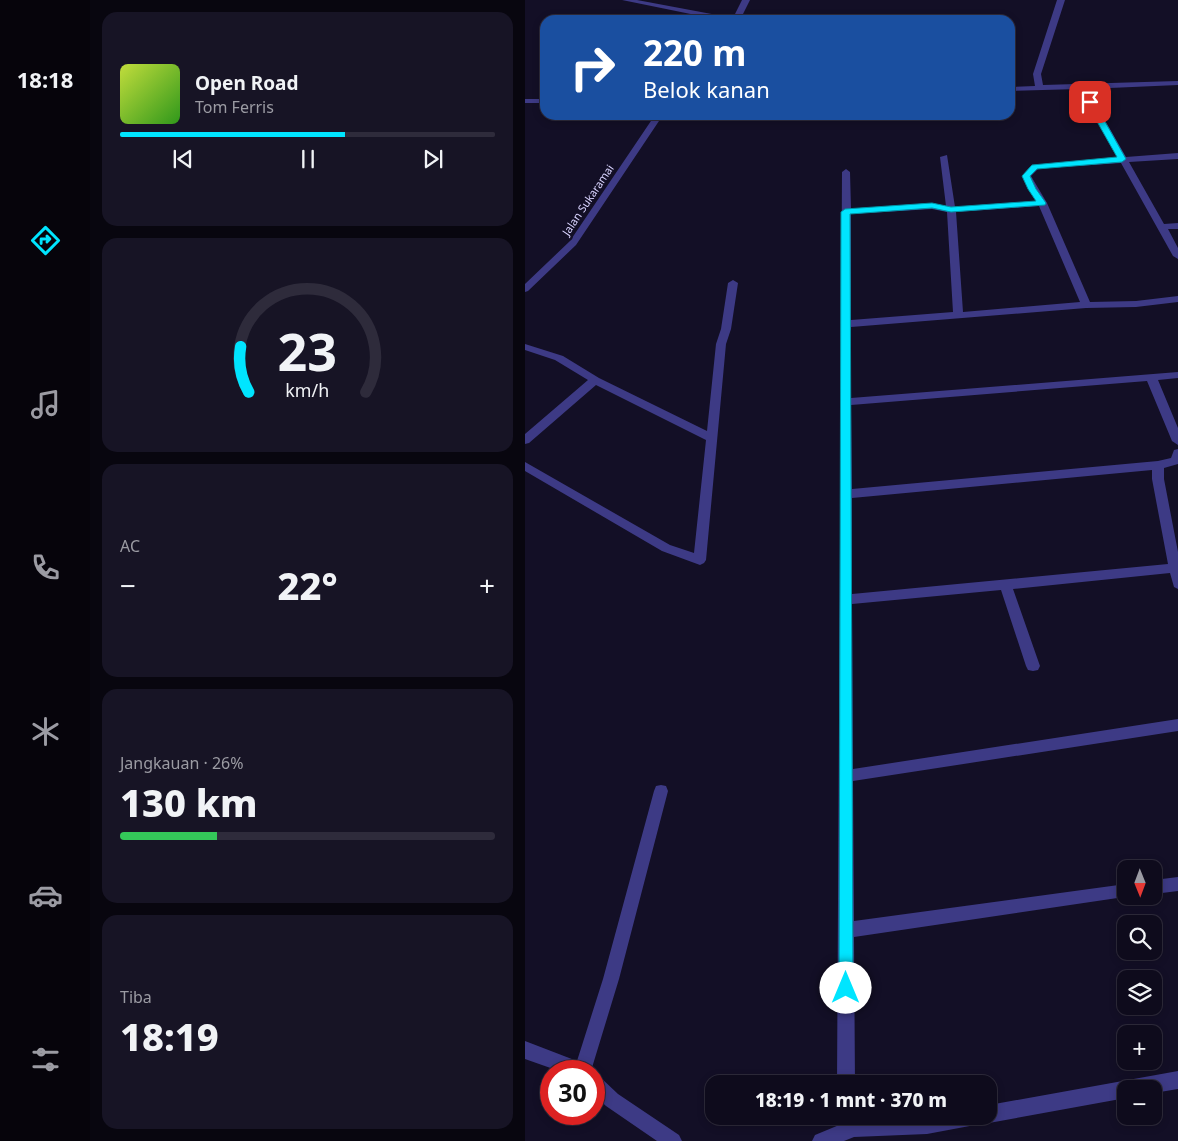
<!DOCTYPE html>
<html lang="id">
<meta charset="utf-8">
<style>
body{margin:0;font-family:"Noto Sans",sans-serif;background:#171425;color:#f1f3f6;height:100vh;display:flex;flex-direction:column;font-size:19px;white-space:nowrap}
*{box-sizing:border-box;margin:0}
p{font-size:16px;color:#9b9ba3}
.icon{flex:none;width:28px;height:28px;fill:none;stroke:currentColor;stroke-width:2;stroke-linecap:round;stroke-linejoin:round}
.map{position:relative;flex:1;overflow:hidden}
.panel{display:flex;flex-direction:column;gap:12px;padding:12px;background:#08060f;width:435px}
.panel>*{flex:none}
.guide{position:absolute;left:15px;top:15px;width:475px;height:105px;border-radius:15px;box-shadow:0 2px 8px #0003,0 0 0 1px #2e2b3b;background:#1a4fa0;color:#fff;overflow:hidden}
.needle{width:32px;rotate:179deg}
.controls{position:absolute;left:592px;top:860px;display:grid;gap:10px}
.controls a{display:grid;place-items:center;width:45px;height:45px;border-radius:10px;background:#0e0b1c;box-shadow:0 2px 8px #0003,0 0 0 1px #2e2b3b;font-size:25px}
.speed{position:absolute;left:15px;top:1060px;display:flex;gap:10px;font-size:25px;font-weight:700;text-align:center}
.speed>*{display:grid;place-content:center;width:65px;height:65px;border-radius:50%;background:#0e0b1c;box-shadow:0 2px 8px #0003,0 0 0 1px #2e2b3b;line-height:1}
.speed .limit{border:8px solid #d22;background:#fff;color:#111}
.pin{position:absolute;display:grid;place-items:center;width:42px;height:42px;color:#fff;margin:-21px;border-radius:10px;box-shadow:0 2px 8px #0006}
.me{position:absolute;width:55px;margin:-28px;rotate:0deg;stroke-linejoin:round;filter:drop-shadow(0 0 4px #0008)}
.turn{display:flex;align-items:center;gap:18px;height:105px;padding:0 20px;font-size:22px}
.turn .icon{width:65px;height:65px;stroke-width:2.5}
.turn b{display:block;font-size:35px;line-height:42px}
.big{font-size:38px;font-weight:800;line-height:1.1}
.panel .widget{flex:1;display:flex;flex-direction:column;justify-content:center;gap:8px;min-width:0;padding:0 18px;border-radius:15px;background:#171425}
.panel .dial{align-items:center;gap:0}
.dial svg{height:130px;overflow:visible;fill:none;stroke:#2e2b3b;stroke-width:7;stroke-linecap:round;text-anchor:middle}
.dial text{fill:#f1f3f6;stroke:none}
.song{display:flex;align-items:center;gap:15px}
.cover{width:60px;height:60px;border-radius:8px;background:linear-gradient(135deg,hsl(70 70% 55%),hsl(110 70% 35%))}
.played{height:5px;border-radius:2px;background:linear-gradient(90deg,#00e5ff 60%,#2e2b3b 60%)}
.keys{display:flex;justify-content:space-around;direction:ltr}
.heat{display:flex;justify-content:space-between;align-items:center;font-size:28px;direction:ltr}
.charge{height:8px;border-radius:4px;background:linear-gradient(90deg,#34c759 26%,#2e2b3b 0)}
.trip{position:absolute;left:180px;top:1075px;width:292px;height:50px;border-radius:15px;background:#0e0b1c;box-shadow:0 2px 8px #0003,0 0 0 1px #2e2b3b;font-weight:800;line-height:50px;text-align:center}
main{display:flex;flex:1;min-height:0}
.tab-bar{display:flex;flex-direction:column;width:90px;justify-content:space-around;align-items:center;background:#06040b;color:#9b9ba3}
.tab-bar .icon{width:35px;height:35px}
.tab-bar .active{color:#00e5ff}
.tab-bar b{font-size:22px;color:#f1f3f6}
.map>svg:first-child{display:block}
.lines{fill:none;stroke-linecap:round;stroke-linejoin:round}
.minor{fill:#3d3a85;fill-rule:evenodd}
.route{fill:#00e5ff;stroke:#0095a6}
.labels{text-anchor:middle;stroke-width:5;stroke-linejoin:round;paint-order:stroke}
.far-street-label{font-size:11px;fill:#d9d4ff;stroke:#130f26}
</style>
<main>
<nav class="tab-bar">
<b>18:18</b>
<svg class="icon active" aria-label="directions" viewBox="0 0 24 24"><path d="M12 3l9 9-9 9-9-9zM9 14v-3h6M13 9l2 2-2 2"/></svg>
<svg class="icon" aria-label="music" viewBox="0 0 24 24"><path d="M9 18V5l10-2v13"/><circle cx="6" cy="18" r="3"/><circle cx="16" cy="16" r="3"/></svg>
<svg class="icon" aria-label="phone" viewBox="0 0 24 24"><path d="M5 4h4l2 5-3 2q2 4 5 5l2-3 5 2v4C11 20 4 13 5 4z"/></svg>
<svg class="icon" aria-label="climate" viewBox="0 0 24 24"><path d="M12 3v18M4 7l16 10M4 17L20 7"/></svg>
<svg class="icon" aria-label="car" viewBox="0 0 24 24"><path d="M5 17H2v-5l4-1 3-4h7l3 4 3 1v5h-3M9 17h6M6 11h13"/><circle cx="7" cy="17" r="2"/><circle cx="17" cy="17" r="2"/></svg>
<svg class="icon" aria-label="filters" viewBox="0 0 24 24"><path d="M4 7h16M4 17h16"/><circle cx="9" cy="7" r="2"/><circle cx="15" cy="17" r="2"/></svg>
</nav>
<section class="panel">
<div class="widget">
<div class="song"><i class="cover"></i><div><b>Open Road</b><p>Tom Ferris</p></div></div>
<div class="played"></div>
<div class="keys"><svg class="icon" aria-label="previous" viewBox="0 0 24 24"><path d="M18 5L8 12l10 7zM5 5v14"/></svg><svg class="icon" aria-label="pause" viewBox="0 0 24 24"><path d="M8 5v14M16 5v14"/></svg><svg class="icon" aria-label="next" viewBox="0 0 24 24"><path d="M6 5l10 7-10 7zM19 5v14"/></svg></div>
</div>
<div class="widget dial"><svg viewBox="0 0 100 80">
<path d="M14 69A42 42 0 1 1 86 69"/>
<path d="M14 69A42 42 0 0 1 9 41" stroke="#00e5ff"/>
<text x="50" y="56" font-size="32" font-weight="700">23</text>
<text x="50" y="72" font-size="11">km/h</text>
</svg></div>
<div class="widget"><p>AC</p>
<div class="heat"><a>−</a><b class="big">22°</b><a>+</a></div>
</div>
<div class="widget"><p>Jangkauan · 26%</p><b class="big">130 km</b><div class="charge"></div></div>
<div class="widget"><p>Tiba</p><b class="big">18:19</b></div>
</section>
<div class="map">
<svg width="653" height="1141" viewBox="0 0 653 1141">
<rect width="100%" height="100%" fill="#130f26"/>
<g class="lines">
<g class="minor">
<polygon points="97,0 112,0 208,18 217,0 225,0 215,20 195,20"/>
<path d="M532,0H540L516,74L518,85L653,81V85L562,89L601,157L653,153V159L604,162L639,224L653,223V229H643L653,248V259L648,256L596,163L522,168L513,169L506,176L522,203L565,302L611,301L653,296V302L611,307L561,308L326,327V398L653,372V378L633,380L653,428V445L647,441L622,381L326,405L327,489L633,461L646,458L649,450L653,449V464L639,468V479L653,552V589L649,587L645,573L488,589L515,666L513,670L508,671L503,670L501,666L476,590L327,604L328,769L653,719V731L328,781L329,921L601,884V896H606L329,937L330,1084H312L317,172L321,169L325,172L326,209L407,203L421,206L415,157L422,155L430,207L511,201L497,176L507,165L593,158L554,89L485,91V87L510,86L508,74ZM514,206L555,302L438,312L431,212ZM407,209L422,212L428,312L326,320V214ZM627,470V479L643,564L327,594V498Z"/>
<rect x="0" y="99" width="20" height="4"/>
<polygon points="130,115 138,115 51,245 3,291 0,292 0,284 45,241"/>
<polygon points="208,280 213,283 206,329 201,344 181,560 179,563 175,565 137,551 0,471 0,462 145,545 169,553 181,440 71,385 4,443 0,444 0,434 63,380 30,360 0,350 0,344 38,356 74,378 182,431 191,344 196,329 203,283"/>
<polygon points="136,785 141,786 143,791 94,979 66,1071 34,1071 0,1059 0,1041 52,1061 78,979 129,791 131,786"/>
<polygon points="653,877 653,891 629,894 629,880"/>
<polygon points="653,1071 653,1089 629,1093 629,1089 601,1089 601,1098 464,1123 457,1119 456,1122 450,1125 402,1134 329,1137 319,1141 287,1141 290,1135 319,1123 317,1116 335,1116 336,1119 464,1116 464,1105"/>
<polygon points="69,1074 75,1077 93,1094 154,1135 157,1141 132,1141 81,1106 69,1095"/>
</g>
</g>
<polygon class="route" points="565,99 569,102 601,159 597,162 512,169 505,176 511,189 521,203 520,205 426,212 407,208 325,214 328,988 326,993 321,995 316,993 314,988 316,212 320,209 407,203 426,207 511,201 503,189 497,176 507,165 592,157 561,102"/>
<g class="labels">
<g class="far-street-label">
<text transform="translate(63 200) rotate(-56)" y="4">Jalan Sukaramai</text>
</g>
</g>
</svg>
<div class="controls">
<a><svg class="needle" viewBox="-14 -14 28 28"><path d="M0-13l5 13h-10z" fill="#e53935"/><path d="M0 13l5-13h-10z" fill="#9b9ba3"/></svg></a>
<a><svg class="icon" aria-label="search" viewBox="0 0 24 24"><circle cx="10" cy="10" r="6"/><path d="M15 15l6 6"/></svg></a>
<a><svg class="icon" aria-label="layers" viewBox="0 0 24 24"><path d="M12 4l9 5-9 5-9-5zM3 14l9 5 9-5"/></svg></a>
<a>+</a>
<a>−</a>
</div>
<div class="speed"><div class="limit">30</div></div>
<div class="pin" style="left:565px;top:102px;background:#d93025"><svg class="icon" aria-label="arrive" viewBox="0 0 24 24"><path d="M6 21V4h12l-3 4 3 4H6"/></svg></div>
<svg class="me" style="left:321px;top:988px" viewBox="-20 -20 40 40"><circle r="19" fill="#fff"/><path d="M0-13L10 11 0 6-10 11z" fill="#00e5ff"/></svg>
<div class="trip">18:19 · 1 mnt · 370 m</div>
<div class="guide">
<div class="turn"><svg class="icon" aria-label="right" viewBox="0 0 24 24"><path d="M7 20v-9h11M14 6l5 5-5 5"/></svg><div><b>220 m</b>Belok kanan</div></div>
</div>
</div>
</main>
